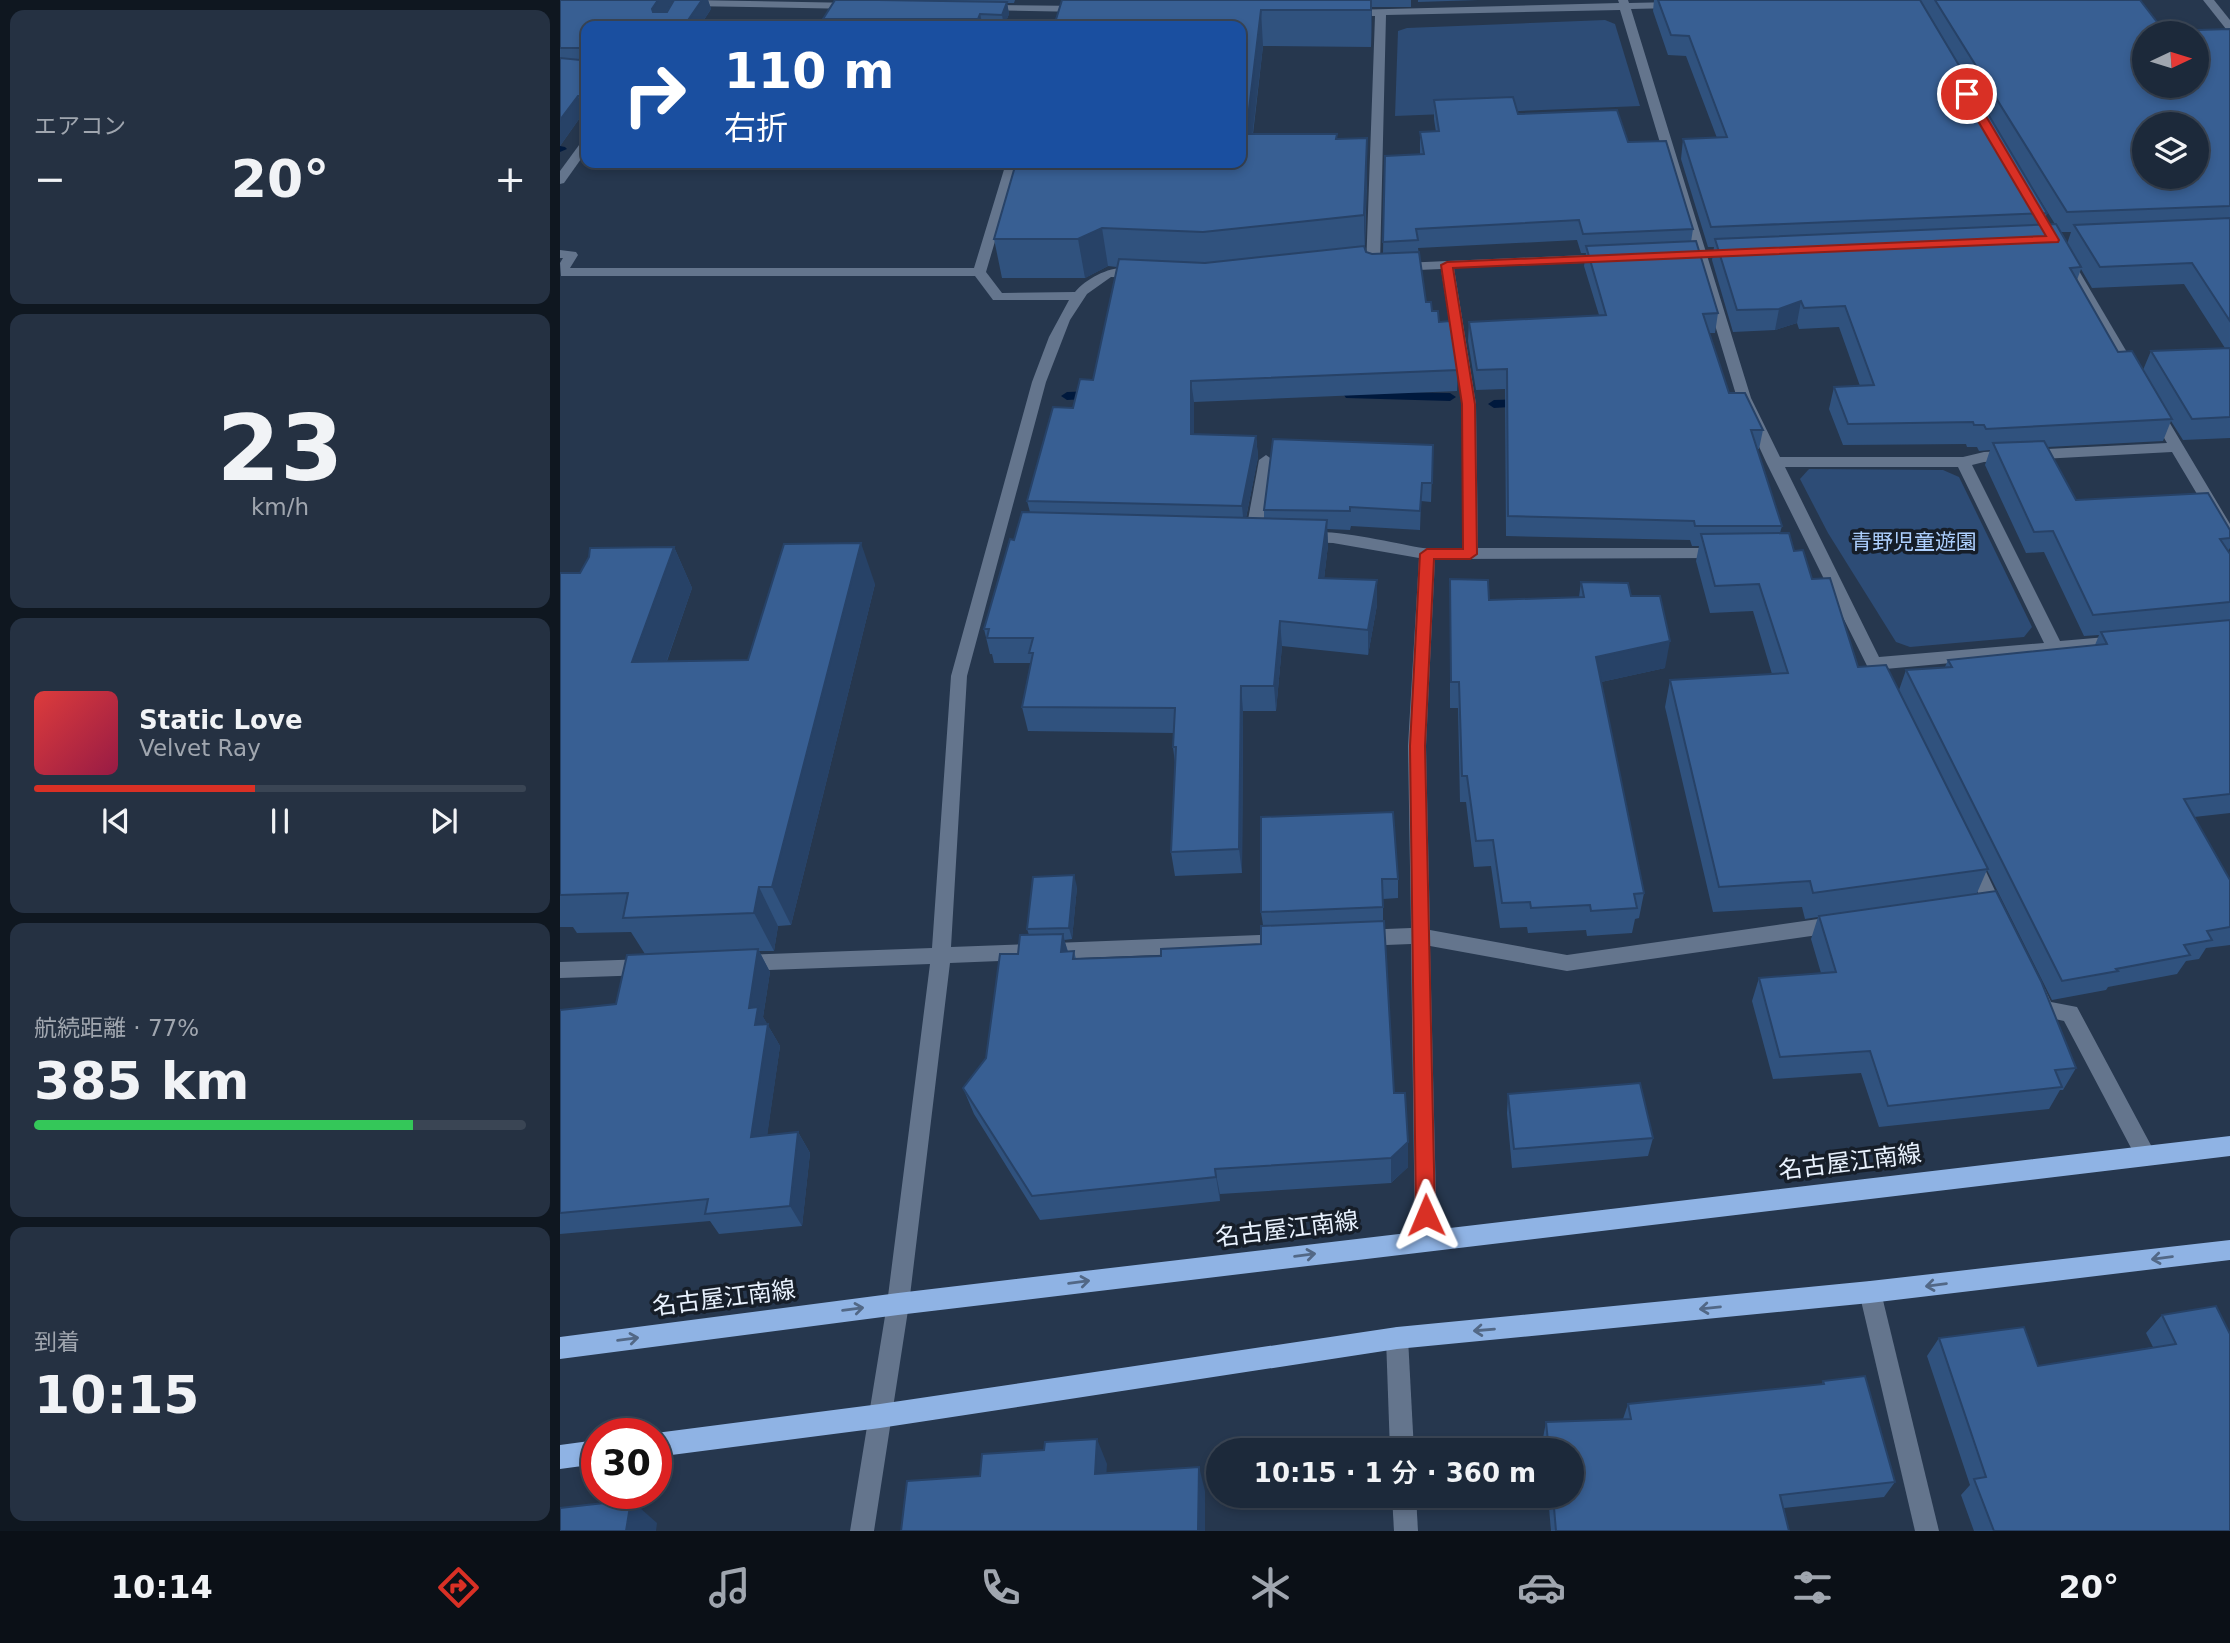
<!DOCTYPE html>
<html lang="ja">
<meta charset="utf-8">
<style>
body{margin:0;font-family:"DejaVu Sans","Noto Sans JP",sans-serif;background:#253142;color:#f1f3f6;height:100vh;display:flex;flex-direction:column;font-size:26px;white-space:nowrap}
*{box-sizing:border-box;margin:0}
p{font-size:23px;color:#a0a6af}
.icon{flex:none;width:38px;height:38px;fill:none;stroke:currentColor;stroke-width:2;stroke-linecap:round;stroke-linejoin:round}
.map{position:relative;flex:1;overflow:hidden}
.drawer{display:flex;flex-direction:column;gap:10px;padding:10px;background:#0f1720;width:560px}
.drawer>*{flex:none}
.top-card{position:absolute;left:21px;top:21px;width:665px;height:147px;border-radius:14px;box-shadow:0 4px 10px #0003,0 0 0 2px #3a4554;background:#1a4fa0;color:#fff;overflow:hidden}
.needle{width:46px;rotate:86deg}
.fabs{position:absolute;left:1572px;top:21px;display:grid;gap:14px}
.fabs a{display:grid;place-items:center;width:77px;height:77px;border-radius:50%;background:#1c293a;box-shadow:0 4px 10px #0003,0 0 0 2px #3a4554;font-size:35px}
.speed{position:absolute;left:21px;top:1418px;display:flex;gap:14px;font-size:35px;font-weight:700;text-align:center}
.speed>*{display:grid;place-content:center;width:91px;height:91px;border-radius:50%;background:#1c293a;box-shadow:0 4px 10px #0003,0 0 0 2px #3a4554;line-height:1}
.speed .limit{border:10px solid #d22;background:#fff;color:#111}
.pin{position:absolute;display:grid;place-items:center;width:60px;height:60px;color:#fff;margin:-30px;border:4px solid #fff;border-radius:50%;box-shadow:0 2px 7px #0007}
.me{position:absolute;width:77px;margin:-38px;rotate:359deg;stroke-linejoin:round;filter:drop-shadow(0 0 5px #0008)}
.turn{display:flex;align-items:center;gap:24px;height:147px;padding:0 28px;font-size:32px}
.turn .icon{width:91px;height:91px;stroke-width:2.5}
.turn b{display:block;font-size:49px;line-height:60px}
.big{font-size:52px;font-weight:600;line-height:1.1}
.drawer .tile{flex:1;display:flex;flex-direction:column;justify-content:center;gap:10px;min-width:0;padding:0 24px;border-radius:14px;background:#253142}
.drawer .dial{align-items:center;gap:0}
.dial b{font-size:91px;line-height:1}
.song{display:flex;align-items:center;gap:21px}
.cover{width:84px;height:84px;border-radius:10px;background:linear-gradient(135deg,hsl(0 70% 55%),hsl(340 70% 35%))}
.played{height:7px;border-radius:4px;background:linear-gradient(90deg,#d93025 45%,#3a4554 45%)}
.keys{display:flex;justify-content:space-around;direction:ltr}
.heat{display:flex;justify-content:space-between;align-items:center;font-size:38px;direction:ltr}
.charge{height:10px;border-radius:5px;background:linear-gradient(90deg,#34c759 77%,#3a4554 0)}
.trip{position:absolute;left:646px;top:1438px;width:378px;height:70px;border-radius:35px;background:#1c293a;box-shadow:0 4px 10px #0003,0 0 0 2px #3a4554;font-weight:600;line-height:70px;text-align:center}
.tab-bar{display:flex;height:112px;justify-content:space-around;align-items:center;background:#0b1017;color:#a0a6af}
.tab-bar .icon{width:49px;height:49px}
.tab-bar .current{color:#d93025}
.tab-bar b{font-size:32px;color:#f1f3f6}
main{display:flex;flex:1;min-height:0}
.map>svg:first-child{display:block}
.green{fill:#2d4c76}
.water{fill:#00193d}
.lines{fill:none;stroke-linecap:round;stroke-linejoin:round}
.stream{fill:#00193d;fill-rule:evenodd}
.minor{fill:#64758d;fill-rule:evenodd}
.major{fill:#8fb3e4;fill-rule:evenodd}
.wall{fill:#30527e;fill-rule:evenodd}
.shaded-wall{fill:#274267}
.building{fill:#385f93;stroke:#274267;stroke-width:2;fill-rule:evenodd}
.oneway{stroke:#526886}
.route{fill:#d93025;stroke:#8d1f18;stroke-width:2}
.labels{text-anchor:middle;stroke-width:7;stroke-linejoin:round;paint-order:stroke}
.park-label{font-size:21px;fill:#aed0ff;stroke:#161e29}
.near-street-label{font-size:24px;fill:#e8f1fd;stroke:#161e29}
</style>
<main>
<section class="drawer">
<div class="tile"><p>エアコン</p>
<div class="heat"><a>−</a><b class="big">20°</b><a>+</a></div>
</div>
<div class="tile dial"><b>23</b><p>km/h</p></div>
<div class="tile">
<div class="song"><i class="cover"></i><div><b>Static Love</b><p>Velvet Ray</p></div></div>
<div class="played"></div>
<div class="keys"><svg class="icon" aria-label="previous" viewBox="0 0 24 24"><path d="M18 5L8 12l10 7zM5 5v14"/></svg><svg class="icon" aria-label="pause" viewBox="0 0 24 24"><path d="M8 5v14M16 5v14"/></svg><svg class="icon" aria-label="next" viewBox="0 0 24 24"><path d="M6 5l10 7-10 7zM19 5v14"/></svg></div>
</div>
<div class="tile"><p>航続距離 · 77%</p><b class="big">385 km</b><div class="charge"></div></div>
<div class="tile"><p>到着</p><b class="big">10:15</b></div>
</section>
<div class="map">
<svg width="1670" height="1531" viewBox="0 0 1670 1531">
<rect width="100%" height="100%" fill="#26374e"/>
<g class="green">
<polygon points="1045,20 1055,24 1080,106 835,116 838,31 847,28"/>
<polygon points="1249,469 1383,470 1399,477 1472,627 1464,637 1350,647 1336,642 1268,533 1240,479"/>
</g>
<polygon class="water" points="157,19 269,22 267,26 152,26"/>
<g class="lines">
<g class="stream">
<polygon points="0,146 5,147 7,149 0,152"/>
<polygon points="536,391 542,395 540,398 507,400 501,396 507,392"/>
<polygon points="790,391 890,393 896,397 890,401 786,398 784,395"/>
<polygon points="964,399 970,403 968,406 934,408 928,404 934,400"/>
</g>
<g class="minor">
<polygon points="127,0 296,3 301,6 296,9 128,6 123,3"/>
<path d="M1058,0H1068L1069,3L1114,2L1119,5L1114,8L1071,9L1191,398L1220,457H1403L1424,452L1607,443L1588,410L1595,405L1602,410L1670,524V542L1665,541L1612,452L1424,462L1412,465L1500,641L1558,636L1566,642L1558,648L1325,669L1334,688L1326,694L1320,692L1206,462L1177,398L1060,10L826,15L820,264L1048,254L1055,258L1048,262L894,268L916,404L918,548H1161L1169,553L1161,558L875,559L866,746L870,930L1007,955L1279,916L1286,918L1288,924L1286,930L1279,932L1007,971L870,946L877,1241L874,1248L866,1251L858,1248L855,1241L851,944L801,946L794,944L791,938L794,932L801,930L851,928L848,746L859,558L773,543L746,542L738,537C751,522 841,545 863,548C876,550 889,549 902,549V404L881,269L813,272L806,268L815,16H789L784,13L789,10L1059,3ZM1225,467H1398L1484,643L1319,657Z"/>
<polygon points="1643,0 1654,0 1670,20 1670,30 1666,29"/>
<polygon points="425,5 523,6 528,9 523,12 421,10 421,6"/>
<polygon points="26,140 26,152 4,183 0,184 0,171 22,141"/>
<path d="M446,163H458L426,272L442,293L515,292C530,274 566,258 587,274L580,278L551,277L527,294L510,320L486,382L407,676L391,947L724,934L731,936L734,942L731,948L724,950L390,963L349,1304L314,1531H290L327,1304L370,964L182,971L175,969L172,963L175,957L182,955L372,948L391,676L472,382L489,337L509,300H433L415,276H1L0,263L3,258H0V250L16,252L18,255L10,268H414Z"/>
<polygon points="1505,255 1512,259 1578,371 1576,374 1566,374 1564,371 1498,259"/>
<polygon points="706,455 713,460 701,536 693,541 685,536 699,460"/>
<polygon points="1413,856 1419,858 1422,863 1446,914 1444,919 1437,922 1430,919 1428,914 1404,863 1407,858"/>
<polygon points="87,959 94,961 97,967 94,973 87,975 0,978 0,962"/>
<polygon points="1478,987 1485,989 1491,1002 1517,1007 1593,1149 1596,1156 1593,1163 1586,1166 1579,1163 1504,1021 1477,1015 1468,995 1471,989"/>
<polygon points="1310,1281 1318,1284 1321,1292 1379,1531 1355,1531 1299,1292 1302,1284"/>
<polygon points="837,1327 845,1330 848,1338 854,1451 830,1451 826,1338 829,1330"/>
<polygon points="832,1496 856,1496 858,1531 834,1531"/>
</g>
<g class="major">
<polygon points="1670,1136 1670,1156 338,1315 0,1359 0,1337 338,1293"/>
<polygon points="1670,1240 1670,1260 1310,1303 837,1349 320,1428 96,1457 96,1433 320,1404 837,1327 1310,1281"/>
<polygon points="37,1440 37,1464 0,1469 0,1445"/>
</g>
</g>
<g class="wall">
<polygon points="0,0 113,0 106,12 114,0 148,0 151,9 140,26 26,26 26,112 24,112 0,146"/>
<polygon points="275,0 455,0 454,3 447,3 449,14 444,26 265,26 263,19"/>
<path d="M502,0H851V7H812L811,47L703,46L693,134L777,139L807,176L805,247L806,252L812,254L823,253L825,156L860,154V132H876L874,119V100L958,114L1068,142L1133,229L1131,242L1158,313L1155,333H1149L1169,393L1203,430L1199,449H1197L1222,526L1220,533L1234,551L1252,579L1298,667L1339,690L1346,670L1385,667L1388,660L1535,645L1539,635L1524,636L1484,552L1466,553L1425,465L1430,450L1419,451L1417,447H1407L1406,444L1283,445L1269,409L1274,387L1300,386L1279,327L1239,329L1237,323L1215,330L1173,332L1152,260L1154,247H1148L1121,159L1123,139L1157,138L1126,56L1108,55L1093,11L1094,0H1089H1580L1604,31L1670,29V438L1623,440L1611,421L1603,441L1487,447L1516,500L1670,530V548L1668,551L1670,554V813L1634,817L1670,880V945L1646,948L1639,959L1626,961L1617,974L1548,987L1546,990L1492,1000L1427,870L1417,893L1516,1068L1503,1090H1500L1489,1109L1319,1127L1301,1073L1213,1079L1192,1001L1199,978L1261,973L1251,939L1258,917L1245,919L1242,907L1153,912L1105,707L1110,680L1212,674L1193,611L1150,613L1136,561L1139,546H1132L1130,540L946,536L945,389L916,390L908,341L909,322L1039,315L1024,266L1026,253H1021L1017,240L858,248L866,302L879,322L898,370L897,391L634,402V434L696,436L698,457L686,518H704V510L873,445L871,502L861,501L860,530L791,526L790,530L767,529L768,545L764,579L817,580V605L808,655L722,646L716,711H683L682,873L615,876L611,852L615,763L613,747L614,733L468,731L462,707L471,663H434L432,654H430L424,629L454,540L470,512L467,501L513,408L533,380L557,267L548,266L525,278H442L434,239ZM1468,181L1495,224L1483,225L1487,213ZM1500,232H1511L1507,244ZM1521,269L1532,288L1624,284L1665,348L1591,351L1583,370L1558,352L1517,280Z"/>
<polygon points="858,0 918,0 858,2"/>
<polygon points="114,547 132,588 107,661 188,660 315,584 231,925 218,926 214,951 199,951 210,972 203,1017 220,1046 207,1135 238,1132 250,1153 242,1226 159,1234 150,1221 0,1234 0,1010 56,1004 85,954 71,932 17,933 13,927 0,927 0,573 20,573"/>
<polygon points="890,579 929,600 1019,597 1021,582 1071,596 1105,668 1041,682 1084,893 1079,918 1075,919 1072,933 1027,936 1026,930 968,933 967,927 940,928 931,866 914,867 906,802 900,802 898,708 890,708"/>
<polygon points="701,817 838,879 838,898 823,899 823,921 834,1093 848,1167 831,1183 660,1194 660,1201 480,1220 414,1114 403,1088 426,1058 458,954 469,935 467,929 517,887 512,939 504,940 508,951 514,951 516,959 601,956 701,944 703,925 701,912"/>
<polygon points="948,1094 1093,1138 1088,1156 952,1168 947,1113"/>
<polygon points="1656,1306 1670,1531 1414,1531 1401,1495 1410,1485 1367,1356 1379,1338 1478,1366 1593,1347 1586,1333 1602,1315"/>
<polygon points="1263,1381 1335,1482 1324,1497 1224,1508 1229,1531 991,1531 988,1496 1012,1496 1012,1451 984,1451 983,1438 986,1422 1063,1419 1068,1404 1262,1384"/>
</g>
<g class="shaded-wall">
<polygon points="98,0 113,0 98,25 92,9"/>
<polygon points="142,0 148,0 151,9 140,26 124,26"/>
<polygon points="811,0 812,20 811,47"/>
<polygon points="447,2 449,14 444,26 442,15"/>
<polygon points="701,10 703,46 688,172 686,134"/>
<polygon points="420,14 423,26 419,26 418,19"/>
<polygon points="18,96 24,112 0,146 0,120"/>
<polygon points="807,138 807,176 804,254 804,215"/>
<polygon points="542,228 548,266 525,278 518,239"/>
<polygon points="1241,301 1237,323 1215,330 1219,309"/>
<polygon points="631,381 634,402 634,455 631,434"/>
<polygon points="696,436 698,457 684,527 682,506"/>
<polygon points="767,520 768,545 761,604 759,578"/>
<polygon points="301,543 315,584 231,925 212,887"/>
<polygon points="114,547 132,588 92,703 72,662"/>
<polygon points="817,580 817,605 808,655 808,630"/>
<polygon points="720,621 722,646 716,711 714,686"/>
<polygon points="1110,641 1105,668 1032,684 1036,657"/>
<polygon points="681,686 683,711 682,873 679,849"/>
<polygon points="514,875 517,887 512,939 509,928"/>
<polygon points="199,887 218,926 214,951 194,913"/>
<polygon points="503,934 510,961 501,952"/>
<polygon points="198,949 210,972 203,1017 220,1046 204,1158 191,1137 195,1025 189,1008"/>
<polygon points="238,1132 250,1153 242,1226 230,1206"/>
<polygon points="848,1142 848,1167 831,1183 831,1158"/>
<polygon points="655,1169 660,1194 660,1201 656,1177"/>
<polygon points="537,1439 547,1464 545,1497 535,1474"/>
<polygon points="639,1467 645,1491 645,1531 638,1531"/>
<polygon points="71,1500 97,1523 96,1531 66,1531"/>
</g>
<g class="building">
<polygon points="0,0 98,0 92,9 93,12 107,12 114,0 142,0 124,26 26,26 26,95 25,96 18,96 0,120 0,58 20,60 22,51 20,48 0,48"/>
<polygon points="275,0 318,0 447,2 442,15 420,14 418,19 263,19"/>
<polygon points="502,0 811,0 811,10 701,10 686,134 777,134 776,139 807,138 804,215 643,232 542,228 518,239 434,239 456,163 681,163 681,26 494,26"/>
<polygon points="1098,0 1360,0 1487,213 1151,227 1123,139 1167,137 1129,36 1111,35"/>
<path d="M1375,0H1580L1604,31L1670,29V206L1507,212ZM1584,33H1636V86H1584ZM1584,124H1636V177H1584Z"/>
<polygon points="953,97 958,114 1057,110 1068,142 1106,141 1133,229 1023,234 1019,220 856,229 858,240 823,242 825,156 864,154 860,132 879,131 874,100"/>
<polygon points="1670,218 1670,321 1632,263 1540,267 1514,225"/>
<polygon points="1496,224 1521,267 1510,268 1558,352 1572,351 1612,419 1426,429 1424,425 1414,425 1413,422 1288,424 1274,387 1314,385 1285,306 1244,308 1241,301 1219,309 1177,310 1155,239"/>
<polygon points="1136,241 1158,313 1143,314 1169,393 1185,393 1203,430 1191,430 1222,526 1135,526 1134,521 948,516 947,369 917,370 909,322 1046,315 1026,246"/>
<polygon points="804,246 806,252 812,254 859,252 866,302 871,302 872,311 878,311 879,322 890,321 898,370 631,381 631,434 696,436 682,506 467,501 493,407 513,408 520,379 533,380 559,259 645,263"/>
<polygon points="1670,348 1670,417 1632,419 1591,351"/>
<polygon points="713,439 873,445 872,483 862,483 860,511 790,507 790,511 704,510"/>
<polygon points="1484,441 1516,500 1648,493 1670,530 1670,538 1660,539 1670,554 1670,602 1533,615 1493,531 1474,532 1433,443"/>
<polygon points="462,512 767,520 759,578 817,580 808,630 720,621 714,686 681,686 679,849 611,852 616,747 613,747 615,708 462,707 473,653 469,653 473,638 427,638 429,629 424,629 450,539 454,540"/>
<polygon points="1229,533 1234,551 1243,550 1252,579 1270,578 1298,667 1326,665 1428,869 1253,893 1250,881 1159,887 1110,680 1228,673 1199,584 1155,586 1141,534"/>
<polygon points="301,543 212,887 199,887 194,913 63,918 68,893 0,895 0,573 20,573 29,557 30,548 114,547 72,662 188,660 224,544"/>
<polygon points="890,579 928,580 929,600 1024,597 1021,582 1068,583 1071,596 1100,596 1110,641 1036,657 1084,893 1074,894 1077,908 1031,911 1030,905 971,908 970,902 942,903 933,840 916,841 907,776 902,776 899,682 891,682"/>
<polygon points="1670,620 1670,794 1624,799 1670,880 1670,927 1647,931 1652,940 1624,945 1630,955 1556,969 1558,971 1502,981 1346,670 1392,667 1388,660 1547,644 1541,632"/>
<polygon points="833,812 838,879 822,879 823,907 701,912 701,817"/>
<polygon points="514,875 509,928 467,929 473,877"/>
<polygon points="1436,891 1481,981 1516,1068 1495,1070 1502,1087 1328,1106 1310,1051 1220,1057 1199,978 1276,972 1259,916"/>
<polygon points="824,921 834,1093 845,1093 848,1142 831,1158 655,1169 656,1177 472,1196 403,1088 426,1058 440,954 458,954 460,935 503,934 501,952 514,951 513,959 601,956 601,949 701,944 701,926"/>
<polygon points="198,949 189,1008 198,1007 195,1025 208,1024 191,1137 238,1132 230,1206 145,1214 148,1199 0,1213 0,1010 56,1004 67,955"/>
<polygon points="1080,1083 1093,1138 954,1149 948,1094"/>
<polygon points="1656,1306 1670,1334 1670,1531 1434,1531 1414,1479 1426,1477 1379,1338 1464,1327 1478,1366 1616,1344 1602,1315"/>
<polygon points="1305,1376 1335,1482 1220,1495 1229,1531 996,1531 993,1496 1012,1496 1012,1451 989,1451 986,1422 1071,1419 1068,1404 1264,1384 1263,1381"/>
<polygon points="537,1439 535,1474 639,1467 638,1531 341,1531 347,1481 420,1476 422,1454 484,1450 485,1442"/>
<polygon points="71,1500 66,1531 0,1531 0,1508"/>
</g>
<defs><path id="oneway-shaft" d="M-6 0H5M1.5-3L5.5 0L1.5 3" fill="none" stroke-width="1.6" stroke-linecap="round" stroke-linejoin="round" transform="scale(1.75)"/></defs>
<g class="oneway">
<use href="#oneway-shaft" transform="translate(745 1255) rotate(-7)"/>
<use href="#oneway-shaft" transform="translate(1602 1258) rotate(173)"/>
<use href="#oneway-shaft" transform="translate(519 1282) rotate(-7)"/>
<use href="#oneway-shaft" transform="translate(1376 1285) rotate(173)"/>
<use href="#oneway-shaft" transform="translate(1150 1308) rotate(174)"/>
<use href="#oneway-shaft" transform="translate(293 1309) rotate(-7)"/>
<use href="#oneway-shaft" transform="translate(924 1330) rotate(175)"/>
<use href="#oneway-shaft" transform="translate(68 1339) rotate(-7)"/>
</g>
<polygon class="route" points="1407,91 1413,94 1499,240 1498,242 893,268 915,404 917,554 910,559 874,559 865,746 875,1215 872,1221 866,1224 859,1221 856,1215 850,746 860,554 867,549 903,549 902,404 881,265 887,262 1486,236 1402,94"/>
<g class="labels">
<g class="park-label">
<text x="1354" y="549">青野児童遊園</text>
</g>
<g class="near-street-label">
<text transform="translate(1290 1162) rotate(-7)" y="8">名古屋江南線</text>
<text transform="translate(727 1229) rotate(-7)" y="8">名古屋江南線</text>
<text transform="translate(164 1298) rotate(-7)" y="8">名古屋江南線</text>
</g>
</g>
</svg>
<div class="fabs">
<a><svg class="needle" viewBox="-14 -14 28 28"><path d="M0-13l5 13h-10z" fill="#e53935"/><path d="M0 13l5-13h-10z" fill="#a0a6af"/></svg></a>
<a><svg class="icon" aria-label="layers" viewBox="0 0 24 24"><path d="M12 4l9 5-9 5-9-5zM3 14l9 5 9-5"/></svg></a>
</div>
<div class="speed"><div class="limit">30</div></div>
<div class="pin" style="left:1407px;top:94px;background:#d93025"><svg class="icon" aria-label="arrive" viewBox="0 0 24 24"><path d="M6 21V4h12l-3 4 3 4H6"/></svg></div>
<svg class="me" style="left:866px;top:1215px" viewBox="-20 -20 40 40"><path d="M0-17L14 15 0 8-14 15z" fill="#d93025" stroke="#fff" stroke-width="4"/></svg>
<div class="trip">10:15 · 1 分 · 360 m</div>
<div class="top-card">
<div class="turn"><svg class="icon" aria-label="right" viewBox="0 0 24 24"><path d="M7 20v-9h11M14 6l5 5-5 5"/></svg><div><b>110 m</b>右折</div></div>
</div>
</div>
</main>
<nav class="tab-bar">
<b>10:14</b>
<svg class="icon current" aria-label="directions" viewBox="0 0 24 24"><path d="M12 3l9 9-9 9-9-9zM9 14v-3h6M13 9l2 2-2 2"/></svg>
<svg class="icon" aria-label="music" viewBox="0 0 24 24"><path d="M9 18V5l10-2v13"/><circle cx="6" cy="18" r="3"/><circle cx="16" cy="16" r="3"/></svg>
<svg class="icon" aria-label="phone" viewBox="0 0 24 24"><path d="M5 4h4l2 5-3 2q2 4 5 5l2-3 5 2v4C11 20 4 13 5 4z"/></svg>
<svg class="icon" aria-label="climate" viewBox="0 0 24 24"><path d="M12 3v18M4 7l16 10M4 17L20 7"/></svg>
<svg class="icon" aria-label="car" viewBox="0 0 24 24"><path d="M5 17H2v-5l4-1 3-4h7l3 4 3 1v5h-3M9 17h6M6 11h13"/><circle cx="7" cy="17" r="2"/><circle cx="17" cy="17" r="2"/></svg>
<svg class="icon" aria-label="filters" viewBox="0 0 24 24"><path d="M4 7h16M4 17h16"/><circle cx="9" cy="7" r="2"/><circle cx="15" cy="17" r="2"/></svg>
<b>20°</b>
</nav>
